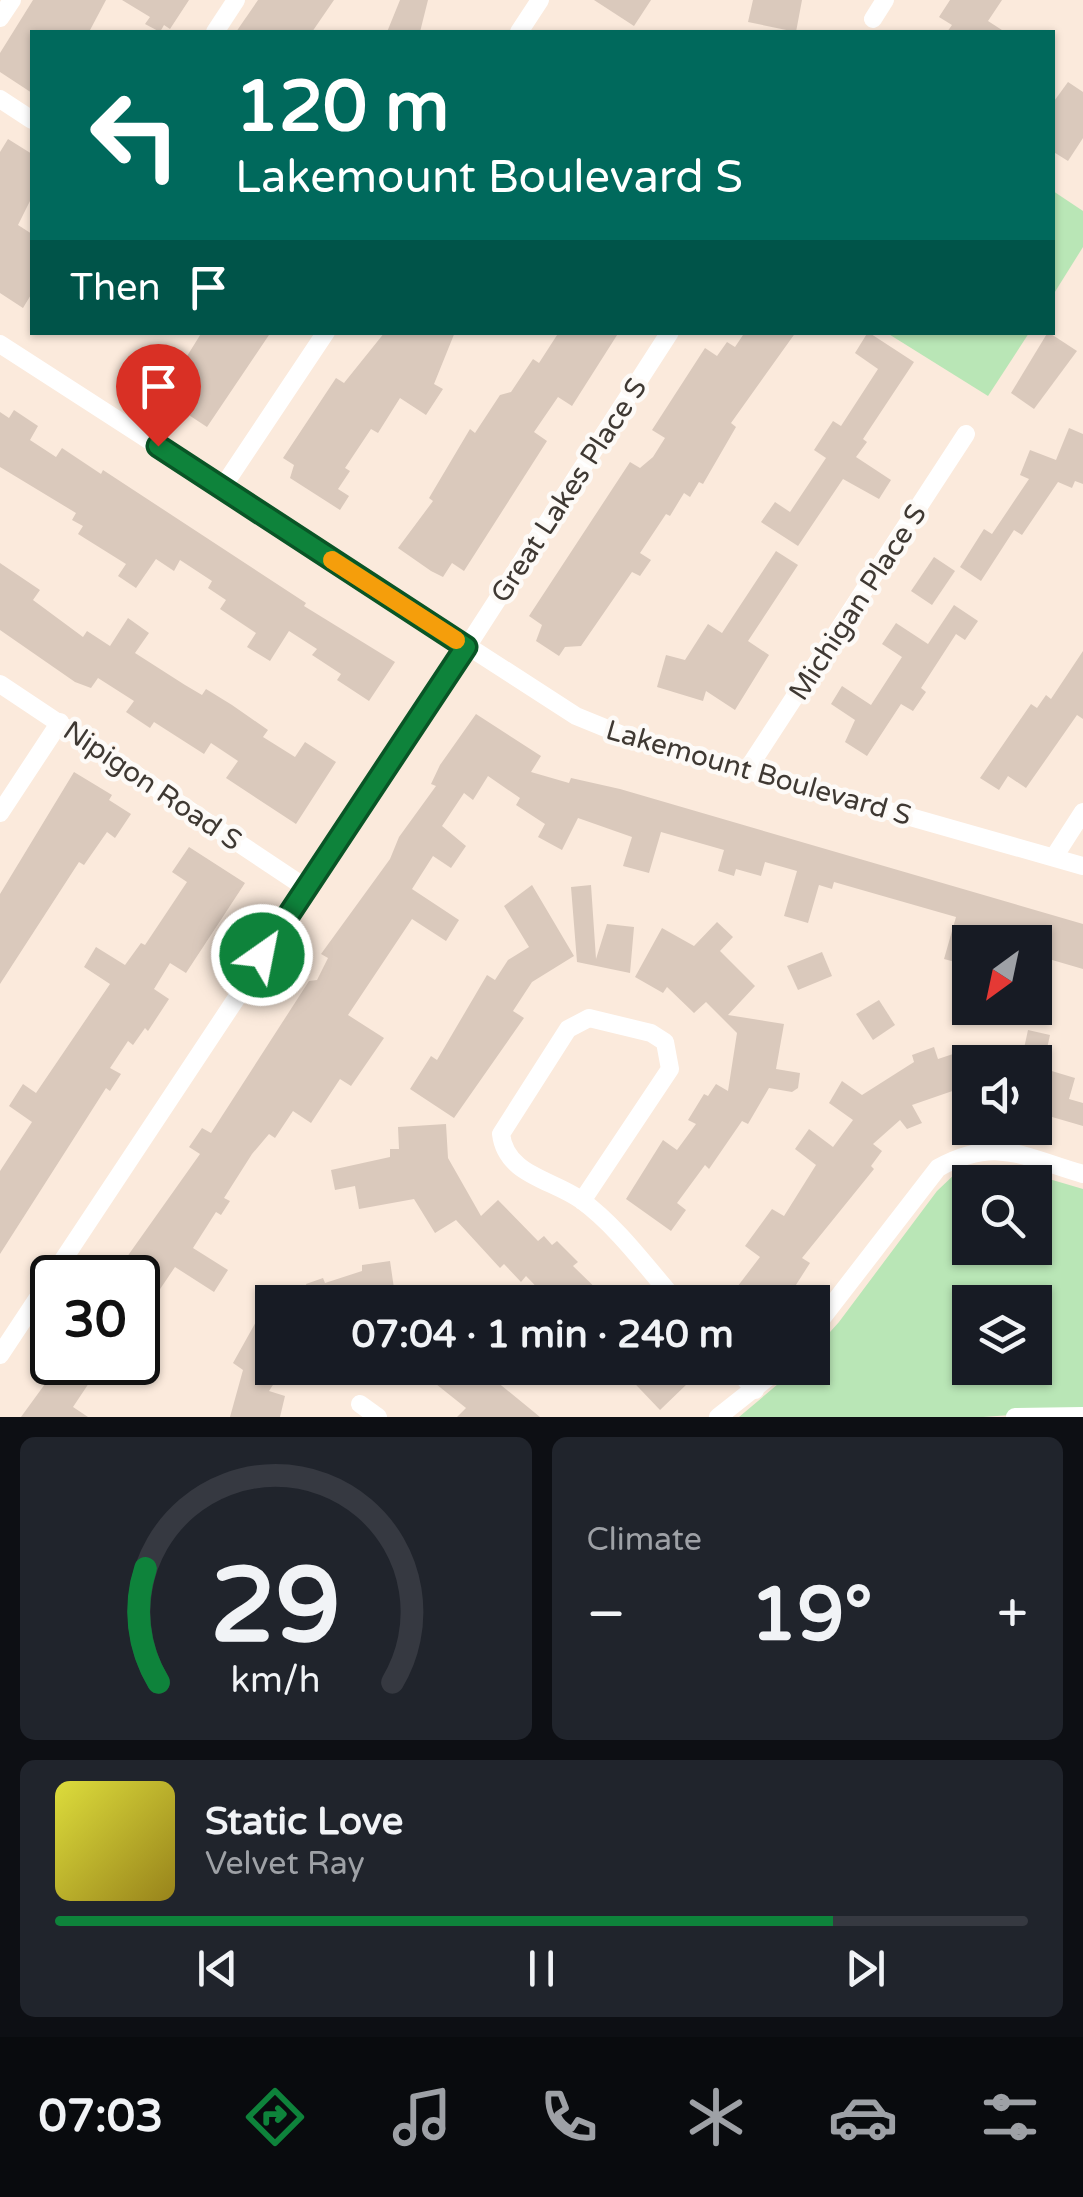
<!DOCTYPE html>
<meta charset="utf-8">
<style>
body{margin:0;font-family:"Varela Round",sans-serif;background:#20242c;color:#f1f3f6;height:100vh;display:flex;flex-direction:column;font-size:38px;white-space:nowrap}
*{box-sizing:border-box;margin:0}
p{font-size:32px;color:#9ea1a6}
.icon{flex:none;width:55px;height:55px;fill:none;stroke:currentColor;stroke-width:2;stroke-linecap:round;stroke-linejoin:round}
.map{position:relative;height:1417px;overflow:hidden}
.panel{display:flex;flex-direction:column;gap:20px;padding:20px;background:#0d0f14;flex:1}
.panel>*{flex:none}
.banner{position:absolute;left:30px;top:30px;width:1025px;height:305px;border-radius:0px;box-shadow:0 2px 8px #0004;background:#00695c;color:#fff;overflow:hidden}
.needle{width:65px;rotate:213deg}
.fabs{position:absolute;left:952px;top:925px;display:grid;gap:20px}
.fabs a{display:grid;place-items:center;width:100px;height:100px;border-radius:0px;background:#171b24;box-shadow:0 2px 8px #0004;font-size:50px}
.speed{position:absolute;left:30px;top:1255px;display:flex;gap:20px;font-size:50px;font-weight:700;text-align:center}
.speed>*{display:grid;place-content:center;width:130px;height:130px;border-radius:50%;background:#171b24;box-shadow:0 2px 8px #0004;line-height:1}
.speed .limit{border:5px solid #111;border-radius:15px;background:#fff;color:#111}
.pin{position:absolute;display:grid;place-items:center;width:85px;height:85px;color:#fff;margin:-102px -42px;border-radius:50% 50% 50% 0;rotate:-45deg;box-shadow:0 0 10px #0007}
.pin .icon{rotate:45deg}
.me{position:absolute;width:110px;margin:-55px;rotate:33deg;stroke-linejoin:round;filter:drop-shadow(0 0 8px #0008)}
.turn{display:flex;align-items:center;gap:35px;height:210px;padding:0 40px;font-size:45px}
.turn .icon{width:130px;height:130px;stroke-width:2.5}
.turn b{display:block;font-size:70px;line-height:85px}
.then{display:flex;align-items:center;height:95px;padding:0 40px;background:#0003;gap:20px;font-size:38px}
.big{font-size:75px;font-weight:800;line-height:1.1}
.panel .card{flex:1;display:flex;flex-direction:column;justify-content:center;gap:15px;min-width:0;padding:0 35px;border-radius:15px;background:#20242c}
.panel .dial{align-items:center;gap:0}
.dial svg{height:260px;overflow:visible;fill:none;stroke:#363941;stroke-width:7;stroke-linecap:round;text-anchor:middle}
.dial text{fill:#f1f3f6;stroke:none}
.song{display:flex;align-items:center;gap:30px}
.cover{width:120px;height:120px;border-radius:15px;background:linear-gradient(135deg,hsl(60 70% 55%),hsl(50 70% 35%))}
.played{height:10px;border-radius:5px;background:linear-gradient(90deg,#0e833b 80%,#363941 80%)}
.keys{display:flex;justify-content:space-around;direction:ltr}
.heat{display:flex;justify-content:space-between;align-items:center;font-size:55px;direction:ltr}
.panel .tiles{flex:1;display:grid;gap:20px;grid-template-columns:1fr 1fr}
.card:last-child{grid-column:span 2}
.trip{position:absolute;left:255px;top:1285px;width:575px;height:100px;border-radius:0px;background:#171b24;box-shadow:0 2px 8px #0004;font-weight:800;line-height:100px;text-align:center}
.dock{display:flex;height:160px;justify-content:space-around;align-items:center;background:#090b0e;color:#9ea1a6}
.dock .icon{width:70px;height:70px}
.dock .active{color:#0e833b}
.dock b{font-size:45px;color:#f1f3f6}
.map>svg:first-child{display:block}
.green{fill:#b9e6b6;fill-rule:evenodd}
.building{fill:#dac9bc}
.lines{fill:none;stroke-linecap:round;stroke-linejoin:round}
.minor{stroke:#fff;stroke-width:18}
.route-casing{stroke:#095526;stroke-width:25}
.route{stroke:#0e833b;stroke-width:18}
.slow{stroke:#f59e0b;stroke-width:18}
.labels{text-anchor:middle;stroke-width:9;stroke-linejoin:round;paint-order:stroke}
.street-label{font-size:28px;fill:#3f3933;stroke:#fdfaf7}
</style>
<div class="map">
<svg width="1083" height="1417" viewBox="0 0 1083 1417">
<rect width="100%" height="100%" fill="#fbeadc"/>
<g class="green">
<polygon points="1053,191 1083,211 1083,247 1053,295"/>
<polygon points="887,333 1029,333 988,396"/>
<path d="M1002,1165L1083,1189V1410L983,1417H739L797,1368H812L813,1351L839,1322L937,1191L957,1172ZM970,1182H1035V1248H970ZM970,1302H1035V1368H970Z"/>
</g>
<g class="building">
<polygon points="33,0 106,0 89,32 32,32 32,93 0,72 0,53"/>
<polygon points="122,0 189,0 170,29 164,25 160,32 145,24 150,17"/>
<polygon points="258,0 334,0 312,32 236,32"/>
<polygon points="400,0 428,0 420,32 387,32"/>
<polygon points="594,0 651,0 634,26"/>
<polygon points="753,0 802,0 796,32 748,22"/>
<polygon points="950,0 1002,0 988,21 1005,32 947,32 952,25 939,17"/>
<polygon points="1068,82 1083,92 1083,138 1068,161 1052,151 1052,104"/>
<polygon points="8,139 32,154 32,197 18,225 32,234 32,293 23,308 0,293 0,152"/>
<polygon points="202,332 271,332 207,427 163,398 167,393 143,378 158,355 179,369"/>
<polygon points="385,332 455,332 434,384 443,389 426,415 400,398 378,433 371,429 345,468 350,471 338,489 349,496 340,510 290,478 294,465 283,458 336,378 344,383"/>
<polygon points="559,332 619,332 572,406 558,397 534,432 547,441 464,571 452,563 443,577 431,571 398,548 433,501 429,498 470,429 475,433 500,395 511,392 533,359 539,363"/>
<polygon points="745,332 796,332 731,423 736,427 703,484 699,482 690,497 684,493 670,516 666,514 640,553 651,560 640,576 632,572 581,646 565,647 559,656 536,641 542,625 529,616 630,462 640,468 653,457 665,438 652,430 705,348 717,356 727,342 735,347"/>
<polygon points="868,332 914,362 863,439 867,442 856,457 891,480 879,499 843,479 798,546 761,522 775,502 790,512 826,458 814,450 833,421 841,426 878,369 855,353"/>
<polygon points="1048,332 1077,351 1034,409 1011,393"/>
<polygon points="14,410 38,426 30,440 56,457 62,448 101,474 103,470 306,603 304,606 395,662 369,701 337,680 341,674 312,655 317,649 289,631 270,661 247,647 256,633 220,609 226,600 208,588 212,581 180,560 174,571 156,559 136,588 118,576 126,564 78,534 83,526 72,520 76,513 0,467 0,412 9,418"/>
<polygon points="1069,428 1083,434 1083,484 1075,481 1072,488 1058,482 1022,535 1014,530 981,581 960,567 984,529 992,534 1029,479 1020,475 1030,450 1056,460"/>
<polygon points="776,551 798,565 748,641 769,655 735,710 706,691 703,701 657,687 666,655 685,660 708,624 722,633"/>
<polygon points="934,557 955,571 932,605 911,591"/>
<polygon points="0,563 40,590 33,600 83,637 87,631 110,646 128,618 149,633 135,653 185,685 202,695 206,689 232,705 268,730 263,737 295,757 305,742 336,762 296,824 226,778 238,761 211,743 204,754 154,722 150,728 126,712 134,701 98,678 91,688 75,682 0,630"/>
<polygon points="954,605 978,621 965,640 956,634 921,688 926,692 913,711 901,704 867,756 845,742 855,720 831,704 842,686 871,705 902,657 882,644 896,623 928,644"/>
<polygon points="1083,651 1083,719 1077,715 1026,788 1008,776 999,790 980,778 1031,704 1037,708 1046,695 1051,699"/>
<polygon points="476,714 541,756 531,772 569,783 571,778 620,789 1083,924 1083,969 1035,955 1035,942 970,942 970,966 944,959 956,917 834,882 832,889 819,885 808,923 784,916 797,871 765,862 761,876 736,869 734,876 718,871 724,850 661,832 649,873 623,866 632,837 578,818 562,850 538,837 545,824 516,805 520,798 488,776 473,800 464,793 442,826 466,846 451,868 433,856 412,889 459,920 446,941 412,919 348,1015 384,1038 351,1086 340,1079 311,1123 293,1111 275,1138 269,1134 252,1154 224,1198 230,1201 221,1215 216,1212 193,1248 228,1270 214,1292 175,1267 154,1298 148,1294 138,1310 138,1278 112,1278 200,1154 189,1147 202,1128 211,1133 309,981 317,980 328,958 321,954 390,859 399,837 436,786 431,784 440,765"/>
<polygon points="74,772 112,795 109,800 131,814 115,838 107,832 84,865 79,862 0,984 0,894"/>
<polygon points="189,847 245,883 186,973 170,963 154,989 169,999 148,1031 145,1028 133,1045 128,1041 110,1068 121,1074 110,1091 106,1088 0,1254 0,1171 32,1122 9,1106 23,1084 36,1093 110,984 84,967 96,947 125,965 141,943 145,945 187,882 172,872"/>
<polygon points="532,885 574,956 532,982 513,1011 524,1018 454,1118 410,1089 431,1056 437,1060 487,975 495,980 508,960 529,947 504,906"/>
<polygon points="591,885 596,959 607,924 634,927 630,973 577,962 571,887"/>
<polygon points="717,922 733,937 720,951 755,986 728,1015 784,1024 776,1069 800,1073 798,1088 792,1092 769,1088 748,1124 742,1121 709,1169 705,1165 677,1203 686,1210 671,1231 626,1199 663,1140 677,1150 696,1124 688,1120 704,1094 708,1096 716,1084 728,1091 737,1033 706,1002 694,1013 667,987 663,993 635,977 662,928 694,946"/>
<polygon points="822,952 832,976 798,990 787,966"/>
<polygon points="879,1000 895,1025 873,1040 856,1014"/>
<polygon points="1028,1030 1050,1035 1044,1062 1021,1062"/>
<polygon points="934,1047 938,1059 953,1054 964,1087 912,1105 922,1123 907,1129 900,1120 873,1144 882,1151 871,1166 874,1169 802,1258 810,1263 785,1302 741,1302 731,1295 760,1257 745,1246 772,1209 784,1216 816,1165 795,1149 809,1129 833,1147 853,1120 829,1103 842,1081 862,1095 914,1062 912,1055"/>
<polygon points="1035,1066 1075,1078 1069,1099 1083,1103 1083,1126 1035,1112"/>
<polygon points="446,1124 448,1158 481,1216 498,1200 538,1241 544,1236 552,1245 557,1241 578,1262 573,1266 610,1302 551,1302 526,1276 521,1282 504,1264 500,1268 456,1220 435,1233 414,1199 359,1209 355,1186 335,1190 331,1170 390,1157 390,1149 399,1149 398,1127"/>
<polygon points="390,1261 396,1302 312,1302 306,1284 323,1278 325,1283 362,1271 362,1265"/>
<polygon points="272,1293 272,1368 284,1368 269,1391 285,1396 280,1417 230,1417 243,1370 233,1363"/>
<polygon points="61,1362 103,1362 73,1407 88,1417 21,1417"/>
<polygon points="416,1368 480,1368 540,1417 457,1417 466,1408"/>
<polygon points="620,1368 673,1368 688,1383 660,1410"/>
</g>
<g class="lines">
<g class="minor">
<polyline points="0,18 12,0"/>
<polyline points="873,19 885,0"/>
<polyline points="215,32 236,0"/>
<polyline points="519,32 540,0"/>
<polyline points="0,99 32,120"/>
<polyline points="0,344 576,716 625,736 1083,866"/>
<polyline points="222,488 326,332"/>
<polyline points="0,684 306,888"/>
<polyline points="747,770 966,434"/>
<polyline points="0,813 60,722"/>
<polyline points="1054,857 1083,812"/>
<path d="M582,1201L670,1069L665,1042L651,1033L589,1018L568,1029L501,1134C506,1175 551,1179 581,1200C617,1226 648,1269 677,1302"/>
<path d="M812,1331L938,1168C996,1136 1024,1157 1083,1174"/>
<polyline points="0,1355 383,777 670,332"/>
<polyline points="735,1368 755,1390"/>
<polyline points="360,1404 378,1417"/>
<polyline points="718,1417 780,1368"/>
<polyline points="1015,1417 1083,1416"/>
</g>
</g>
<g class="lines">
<g class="route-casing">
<polyline id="route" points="158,446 466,647 262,955"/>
</g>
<use href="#route" class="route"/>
<polyline class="slow" points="332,560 456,640"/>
</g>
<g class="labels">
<g class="street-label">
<text transform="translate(568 490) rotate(-57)" y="10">Great Lakes Place S</text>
<text transform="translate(857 602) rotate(-57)" y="10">Michigan Place S</text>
<text transform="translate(759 772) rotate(16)" y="10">Lakemount Boulevard S</text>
<text transform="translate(153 785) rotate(34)" y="10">Nipigon Road S</text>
</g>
</g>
</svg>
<div class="fabs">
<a><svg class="needle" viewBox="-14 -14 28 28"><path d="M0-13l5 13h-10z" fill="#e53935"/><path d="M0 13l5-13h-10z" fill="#9ea1a6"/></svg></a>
<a><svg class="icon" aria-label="sound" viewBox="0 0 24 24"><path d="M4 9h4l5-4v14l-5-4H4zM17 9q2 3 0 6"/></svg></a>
<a><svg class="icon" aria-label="search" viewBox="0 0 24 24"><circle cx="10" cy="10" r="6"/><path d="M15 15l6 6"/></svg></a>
<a><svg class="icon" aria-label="layers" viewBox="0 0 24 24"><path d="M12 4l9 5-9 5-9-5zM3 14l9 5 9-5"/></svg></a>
</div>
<div class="speed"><div class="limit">30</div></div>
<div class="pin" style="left:158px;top:446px;background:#d93025"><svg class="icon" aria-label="arrive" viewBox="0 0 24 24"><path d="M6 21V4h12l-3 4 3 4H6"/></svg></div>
<svg class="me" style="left:262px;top:955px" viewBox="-20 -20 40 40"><circle r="17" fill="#0e833b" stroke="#fff" stroke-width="3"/><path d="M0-11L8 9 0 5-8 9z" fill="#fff"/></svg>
<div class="trip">07:04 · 1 min · 240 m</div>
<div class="banner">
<div class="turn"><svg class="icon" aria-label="left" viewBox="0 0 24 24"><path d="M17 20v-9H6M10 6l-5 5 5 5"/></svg><div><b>120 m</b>Lakemount Boulevard S</div></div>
<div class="then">Then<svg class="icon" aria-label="arrive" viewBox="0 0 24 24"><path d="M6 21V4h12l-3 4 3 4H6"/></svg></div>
</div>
</div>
<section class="panel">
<div class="tiles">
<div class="card dial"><svg viewBox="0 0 100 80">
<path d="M14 69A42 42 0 1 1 86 69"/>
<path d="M14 69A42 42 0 0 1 10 34" stroke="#0e833b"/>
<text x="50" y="56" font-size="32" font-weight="700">29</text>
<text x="50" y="72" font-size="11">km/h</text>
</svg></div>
<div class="card"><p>Climate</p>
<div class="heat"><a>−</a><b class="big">19°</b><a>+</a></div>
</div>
<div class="card">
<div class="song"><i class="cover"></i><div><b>Static Love</b><p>Velvet Ray</p></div></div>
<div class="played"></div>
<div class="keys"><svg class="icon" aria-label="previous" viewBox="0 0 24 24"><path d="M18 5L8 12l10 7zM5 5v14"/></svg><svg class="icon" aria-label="pause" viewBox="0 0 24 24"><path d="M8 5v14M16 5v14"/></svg><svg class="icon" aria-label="next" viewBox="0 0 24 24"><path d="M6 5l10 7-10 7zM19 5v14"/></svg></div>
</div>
</div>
</section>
<nav class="dock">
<b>07:03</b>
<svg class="icon active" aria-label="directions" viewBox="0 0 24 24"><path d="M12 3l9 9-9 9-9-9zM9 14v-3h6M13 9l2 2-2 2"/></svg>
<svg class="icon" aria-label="music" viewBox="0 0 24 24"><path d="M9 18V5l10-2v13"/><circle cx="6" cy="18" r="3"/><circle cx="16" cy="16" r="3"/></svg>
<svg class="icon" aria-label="phone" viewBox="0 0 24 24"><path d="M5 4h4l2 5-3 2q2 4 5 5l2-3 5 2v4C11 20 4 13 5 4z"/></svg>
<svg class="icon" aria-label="climate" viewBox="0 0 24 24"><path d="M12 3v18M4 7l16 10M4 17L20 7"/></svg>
<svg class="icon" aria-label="car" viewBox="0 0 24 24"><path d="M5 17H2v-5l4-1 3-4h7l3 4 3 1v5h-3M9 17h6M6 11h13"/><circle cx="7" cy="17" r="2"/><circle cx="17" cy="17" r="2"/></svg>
<svg class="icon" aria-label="filters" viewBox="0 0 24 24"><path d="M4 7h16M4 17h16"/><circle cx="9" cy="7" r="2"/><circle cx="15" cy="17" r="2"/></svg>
</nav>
